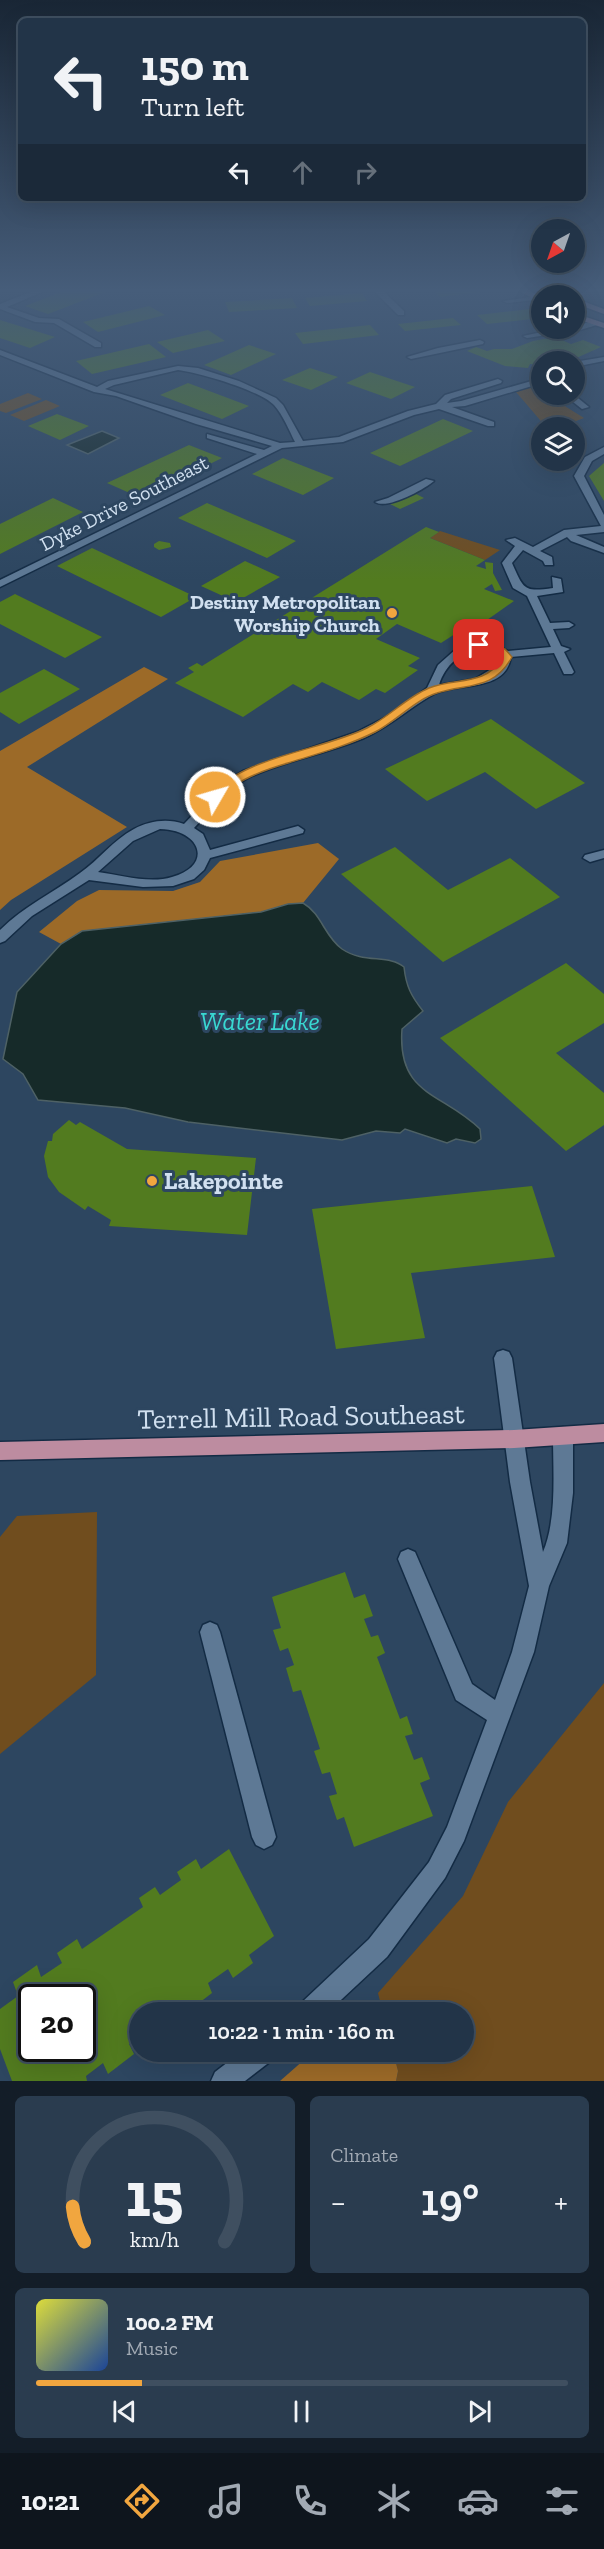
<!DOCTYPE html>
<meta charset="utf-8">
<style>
body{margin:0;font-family:"Zilla Slab",serif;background:#2a3c4f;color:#f1f3f6;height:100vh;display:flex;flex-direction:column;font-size:22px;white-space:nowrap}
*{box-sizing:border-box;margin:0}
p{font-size:20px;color:#a2aab4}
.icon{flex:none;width:33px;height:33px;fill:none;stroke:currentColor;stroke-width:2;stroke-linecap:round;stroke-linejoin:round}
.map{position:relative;height:2081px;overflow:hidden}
.sheet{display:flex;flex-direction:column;gap:15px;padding:15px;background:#131d28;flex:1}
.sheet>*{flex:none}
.top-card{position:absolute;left:18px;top:18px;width:568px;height:183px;border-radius:9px;box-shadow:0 6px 24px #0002,0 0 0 2px #3f4f60;background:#223448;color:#f1f3f6;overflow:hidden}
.needle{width:39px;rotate:220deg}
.buttons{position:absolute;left:531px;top:219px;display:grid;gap:12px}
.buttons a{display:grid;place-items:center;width:54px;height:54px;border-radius:50%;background:#223448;box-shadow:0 6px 24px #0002,0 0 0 2px #3f4f60;font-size:30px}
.speed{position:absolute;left:18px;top:1984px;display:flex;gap:12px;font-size:30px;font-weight:700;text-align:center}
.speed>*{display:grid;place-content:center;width:78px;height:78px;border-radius:50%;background:#223448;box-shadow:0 6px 24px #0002,0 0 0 2px #3f4f60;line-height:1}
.speed .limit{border:3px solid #111;border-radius:9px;background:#fff;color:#111}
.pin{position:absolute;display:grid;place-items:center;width:51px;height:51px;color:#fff;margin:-26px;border-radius:12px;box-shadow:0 3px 9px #0006}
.me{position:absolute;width:66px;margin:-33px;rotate:52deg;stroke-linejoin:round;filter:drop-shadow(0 0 4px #0008)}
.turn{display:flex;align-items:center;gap:21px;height:126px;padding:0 24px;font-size:27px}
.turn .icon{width:78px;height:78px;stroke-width:2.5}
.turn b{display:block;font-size:42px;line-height:51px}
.lanes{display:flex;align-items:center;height:57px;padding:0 24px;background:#0003;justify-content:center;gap:30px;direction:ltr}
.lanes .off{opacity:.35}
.big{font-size:45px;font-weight:600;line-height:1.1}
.sheet .tile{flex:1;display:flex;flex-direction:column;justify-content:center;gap:9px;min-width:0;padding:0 21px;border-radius:9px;background:#2a3c4f}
.sheet .dial{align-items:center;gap:0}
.dial svg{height:156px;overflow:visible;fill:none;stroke:#3f4f60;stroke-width:7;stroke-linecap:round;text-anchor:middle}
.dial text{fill:#f1f3f6;stroke:none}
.song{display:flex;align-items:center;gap:18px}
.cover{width:72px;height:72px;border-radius:9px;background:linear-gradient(135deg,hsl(60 70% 55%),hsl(220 70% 35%))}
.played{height:6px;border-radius:3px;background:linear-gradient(90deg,#f1a63f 20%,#3f4f60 20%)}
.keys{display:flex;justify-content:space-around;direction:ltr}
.heat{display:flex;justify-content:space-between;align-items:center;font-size:33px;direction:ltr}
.sheet .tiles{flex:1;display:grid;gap:15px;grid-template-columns:1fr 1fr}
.tile:last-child{grid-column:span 2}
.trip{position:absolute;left:129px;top:2002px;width:345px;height:60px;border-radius:30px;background:#223448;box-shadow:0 6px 24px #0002,0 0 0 2px #3f4f60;font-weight:600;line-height:60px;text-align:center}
.menu{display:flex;height:96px;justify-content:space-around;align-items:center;background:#0e151d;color:#a2aab4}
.menu .icon{width:42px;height:42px}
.menu .current{color:#f1a63f}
.menu b{font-size:27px;color:#f1f3f6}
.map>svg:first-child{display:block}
.green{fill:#704d1e}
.forest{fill:#9c6a28}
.water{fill:#162a29;stroke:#4e6165;stroke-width:1.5}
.building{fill:#527b1f;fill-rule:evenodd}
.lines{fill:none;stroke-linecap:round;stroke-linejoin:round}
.minor-casing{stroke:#132b44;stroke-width:3}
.major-casing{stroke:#132b44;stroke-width:3}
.minor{fill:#5e7995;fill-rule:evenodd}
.major{fill:#bd8ca0;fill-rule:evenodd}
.route{fill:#f1a63f;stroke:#9d6c29;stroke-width:1.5}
.poi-dot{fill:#f1a63f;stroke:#2d4660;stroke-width:2}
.labels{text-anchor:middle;stroke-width:6;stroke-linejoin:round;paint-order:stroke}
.far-street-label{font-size:20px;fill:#d1e0f0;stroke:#2d4660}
.far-poi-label{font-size:20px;font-weight:bold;fill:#d1e0f0;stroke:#2d4660;text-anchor:end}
.poi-label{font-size:24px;font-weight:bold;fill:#d1e0f0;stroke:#2d4660;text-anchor:start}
.water-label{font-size:26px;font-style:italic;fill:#39d8d2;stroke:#2d4660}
.near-street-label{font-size:28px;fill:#d1e0f0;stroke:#2d4660}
</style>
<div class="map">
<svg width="604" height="2081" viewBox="0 0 604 2081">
<rect width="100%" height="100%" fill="#2d4660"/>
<g class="green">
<polygon points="534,386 541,391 542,394 547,395 584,418 560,427 546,427 516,392"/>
<polygon points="28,393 42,399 6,413 0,411 0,404"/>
<polygon points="46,400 60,406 24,421 10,415"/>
<polygon points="440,531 500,550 485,560 430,538"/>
<polygon points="97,1512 96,1675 0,1754 0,1537 17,1516"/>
<polygon points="604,1683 604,2081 396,2081 398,2071 393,2052 464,2052 464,2013 383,2013 378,1993 463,1896 508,1802"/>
</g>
<g class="forest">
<polygon points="144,667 168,679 27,767 127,827 11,900 0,910 0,751"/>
<polygon points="318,843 339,859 303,903 288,904 261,912 82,931 61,944 39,932 77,901 99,890 173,891 200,882 220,861"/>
<polygon points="313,2052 393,2052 398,2071 396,2081 280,2081"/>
</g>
<g class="water">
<polygon points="102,431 119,438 88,454 67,445"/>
<path d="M303,903C322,914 324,936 342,949C364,964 389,954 404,967C406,986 411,996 423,1011L402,1029C397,1096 442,1092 480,1129L481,1139L475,1143L456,1139L447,1143L405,1129L400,1133L376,1131L342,1140L188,1122L125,1108L38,1100L23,1074L3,1059L17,992L61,944L82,931L261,912L288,904Z"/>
</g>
<g class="building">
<polygon points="69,289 113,289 48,314 25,306"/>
<polygon points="432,289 485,289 487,291 440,297"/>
<polygon points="362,293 367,301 310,306 305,298"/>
<polygon points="292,298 297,308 229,312 225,302"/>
<polygon points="149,306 165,315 98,332 83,322"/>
<polygon points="531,309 541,318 487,324 477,315"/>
<polygon points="453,318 461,325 405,331 398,324"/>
<polygon points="0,320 55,337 30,348 0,338"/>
<polygon points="370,325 379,335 303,344 295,333"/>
<polygon points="208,330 225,341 173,353 157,342"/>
<polygon points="555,337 571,344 583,340 601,347 574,359 542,362 542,365 530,364 528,368 505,366 467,351 476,347 487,351 494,349 512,349 533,341"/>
<polygon points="149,344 166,357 92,374 76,361"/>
<polygon points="249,345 276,354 231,375 204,365"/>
<polygon points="310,368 338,377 311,390 282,380"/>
<polygon points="370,372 415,387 391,399 346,383"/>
<polygon points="188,383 249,406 222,419 160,395"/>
<polygon points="57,414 89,426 60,440 28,426"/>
<polygon points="443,419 473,431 400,466 370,453"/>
<polygon points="189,445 222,458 141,498 107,483"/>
<polygon points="283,458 334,478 303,495 252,474"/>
<polygon points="604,463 604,501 589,476"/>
<polygon points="414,493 424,498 400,509 390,504"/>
<polygon points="53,498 83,512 0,554 0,524"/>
<polygon points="207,503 296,541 267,558 178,518"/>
<polygon points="426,527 439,532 430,538 485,560 476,566 486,569 485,562 493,563 493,573 502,590 495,591 492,584 484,589 514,601 463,637 455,634 441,643 397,624 376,639 420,658 408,666 418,670 385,693 376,689 359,700 322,682 308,692 293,684 243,717 175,683 194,672 188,668 197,663 202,666"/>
<polygon points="159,541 170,543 171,547 159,550 154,547 154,544"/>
<polygon points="92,548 196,597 161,617 57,566"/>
<polygon points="245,561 280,577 236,602 201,586"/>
<polygon points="15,594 102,637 65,658 0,624 0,602"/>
<polygon points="44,669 80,689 19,724 0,712 0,693"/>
<polygon points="491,719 585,783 536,809 485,772 427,801 385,769"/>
<polygon points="395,847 448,890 510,858 560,897 443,962 341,874"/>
<polygon points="566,963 604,994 604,1023 556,1053 604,1093 604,1125 566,1151 440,1038"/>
<polygon points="69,1120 76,1125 80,1122 127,1149 256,1158 247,1235 109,1226 111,1220 88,1206 85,1210 59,1192 48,1177 44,1156 48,1141 52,1141 53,1134"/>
<polygon points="532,1186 555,1257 411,1273 425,1338 336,1349 312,1209"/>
<polygon points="345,1572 354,1598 365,1594 373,1616 364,1619 371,1637 378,1635 385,1653 377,1657 400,1719 407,1716 413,1734 405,1736 414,1760 422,1757 430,1779 420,1783 433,1816 354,1847 344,1817 337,1820 329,1796 337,1794 330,1772 322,1774 314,1751 320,1749 301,1690 293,1692 286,1668 294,1665 288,1648 280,1651 273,1630 281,1628 272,1597"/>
<path d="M229,1849L274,1936L249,1955L253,1963L233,1978L228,1969L208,1983L212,1993L191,2009L187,2001L171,2013H140V2037L129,2044L134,2054L108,2074L103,2063L86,2076L87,2081H12L0,2049V2009L18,1996L13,1982L37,1965L41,1977L62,1963L57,1953L77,1939L82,1949L143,1907L139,1898L155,1887L160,1895L181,1880L177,1872L196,1859L201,1869ZM32,1998H82V2049H32Z"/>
</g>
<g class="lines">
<g class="minor-casing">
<g id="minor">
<polygon points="38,289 49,289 7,307 39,318 59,319 101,343 101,347 95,347 54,323 35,322 0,309 0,304"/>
<polygon points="372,289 381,289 404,311 404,315 398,315"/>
<polygon points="537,296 538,298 534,300 507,303 503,301"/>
<polygon points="594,321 598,323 597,325 580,330 527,338 523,336 561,328 574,328 574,326"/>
<polygon points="480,340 484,342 483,344 411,359 407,357 438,348"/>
<path d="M0,350L97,387L108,381L178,366L198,368L239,381L276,398L283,405L303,441L339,437L408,411L436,404L445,395L498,379L502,381L501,383L451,399L447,403L461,401L542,378V383L465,406L452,407L494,422V426H488L439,409L414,415L343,442L282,448L0,587V580L257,454L207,438V434L264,450L272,446L196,424L116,396L94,392L0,355ZM178,370C200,373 259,390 274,405C283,415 289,430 295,442L280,443L105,389L114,385Z"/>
<polygon points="604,357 604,361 574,367 574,362"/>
<polygon points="563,394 573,394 589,407 582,409"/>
<path d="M604,447V454L592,461L584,476L604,515V532L576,535L604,547V553L571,541L567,537L540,551L552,557L553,565H545L543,561L523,550L512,563C524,590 524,592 553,588L552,577L561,579L563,592L537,596L550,623L569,622L574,625L569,628L553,629L561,646L570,649L564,652L574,672L572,674H564L554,653L511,657C505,693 457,682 434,694C410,707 391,726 364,738C328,753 288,760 252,776C228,787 212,809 194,828L203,834L210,850L298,826L304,830L303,833L210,858L204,870L194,879L173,886L143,887L89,880L32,916L5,941L0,943V930C24,906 53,893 80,873C99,860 113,840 134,829C149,821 167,818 184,824L221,785L243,771L357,732L394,713L427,688L438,665L456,649L482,642L498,646L508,651L551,647L527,596L513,588L502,563L515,546L506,540L515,538L533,547L564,530L601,526L574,476L585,457ZM482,649L500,655L499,664L475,679L439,685C445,665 461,651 482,649ZM160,829C202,830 213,866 172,877C150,884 120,875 98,872L133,841Z"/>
<path d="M426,479L434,481C423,490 387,510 375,502L388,498Z"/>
<polygon points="604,850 604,858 590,862 583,858 585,855"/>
<path d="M503,1350L509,1352L512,1358L530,1482L543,1552C557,1519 553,1472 553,1436L556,1430L563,1427L570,1430L573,1436V1493L567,1543L549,1586L534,1652L464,1841L445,1878L387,1957L327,2013H297L300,2004L369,1939L429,1862L447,1827L487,1720L456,1700L398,1559L401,1552L408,1549L415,1552L472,1684L495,1700L512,1652L529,1586L510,1482L494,1358L497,1352Z"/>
<polygon points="210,1622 217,1625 220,1632 276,1837 272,1845 264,1849 256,1845 252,1837 200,1632 203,1625"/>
<polygon points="241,2052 275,2052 271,2061 245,2081 211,2081 215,2072"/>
</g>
</g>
<g class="major-casing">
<g id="major">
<polygon points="515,289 525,289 542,298 542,303"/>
<polygon points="547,289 557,289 567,296 558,296"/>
<polygon points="574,298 604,309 604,314 574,303"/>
<polygon points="574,313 604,323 604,328 574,318"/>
<polygon points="604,1424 604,1442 514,1448 0,1460 0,1442 514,1430"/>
</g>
</g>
<use href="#minor" class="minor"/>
<use href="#major" class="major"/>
</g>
<linearGradient id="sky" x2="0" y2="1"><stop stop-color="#192635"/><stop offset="0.5" stop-color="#465d7a"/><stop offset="1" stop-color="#465d7a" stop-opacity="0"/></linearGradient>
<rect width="604" height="581" fill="url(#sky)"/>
<path class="route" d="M476,642L505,649L512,657C493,691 468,683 437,693C416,699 395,722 375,732C347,746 317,754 288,763C271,768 252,774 237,784C229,790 222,802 211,800L209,797C243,756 320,751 367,728C389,717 407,697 429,688C455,677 485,687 502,658L498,653L476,647Z"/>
<g class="poi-dot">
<circle cx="392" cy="613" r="6"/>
<circle cx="152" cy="1181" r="6"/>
</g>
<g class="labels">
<g class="far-street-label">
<text transform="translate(124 503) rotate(-27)" y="7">Dyke Drive Southeast</text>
</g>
<g class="far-poi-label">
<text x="380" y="609">Destiny Metropolitan<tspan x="380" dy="23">Worship Church</tspan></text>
</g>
<g class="poi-label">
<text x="164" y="1189">Lakepointe</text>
</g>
<g class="water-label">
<text x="260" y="1030">Water Lake</text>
</g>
<g class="near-street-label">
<text transform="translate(301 1416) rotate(-1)" y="10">Terrell Mill Road Southeast</text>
</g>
</g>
</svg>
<div class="buttons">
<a><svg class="needle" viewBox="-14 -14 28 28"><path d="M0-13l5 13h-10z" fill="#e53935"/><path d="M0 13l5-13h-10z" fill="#a2aab4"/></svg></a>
<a><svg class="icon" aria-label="sound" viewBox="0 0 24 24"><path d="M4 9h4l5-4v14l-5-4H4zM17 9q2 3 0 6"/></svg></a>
<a><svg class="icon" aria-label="search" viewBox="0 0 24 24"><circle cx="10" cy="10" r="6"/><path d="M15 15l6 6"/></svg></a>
<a><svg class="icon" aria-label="layers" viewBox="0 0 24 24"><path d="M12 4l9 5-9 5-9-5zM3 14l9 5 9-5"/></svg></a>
</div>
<div class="speed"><div class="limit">20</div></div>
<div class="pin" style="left:479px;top:645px;background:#d93025"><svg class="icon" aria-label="arrive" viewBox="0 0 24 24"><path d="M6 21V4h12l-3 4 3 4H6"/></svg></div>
<svg class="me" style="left:215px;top:797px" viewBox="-20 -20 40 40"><circle r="17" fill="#f1a63f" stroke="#fff" stroke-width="3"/><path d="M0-11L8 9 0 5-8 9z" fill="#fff"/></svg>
<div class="trip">10:22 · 1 min · 160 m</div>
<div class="top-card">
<div class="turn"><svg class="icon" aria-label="left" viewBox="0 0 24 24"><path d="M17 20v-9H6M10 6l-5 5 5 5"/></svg><div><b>150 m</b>Turn left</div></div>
<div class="lanes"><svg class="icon" aria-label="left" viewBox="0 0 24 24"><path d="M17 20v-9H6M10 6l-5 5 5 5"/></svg><svg class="icon off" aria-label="ahead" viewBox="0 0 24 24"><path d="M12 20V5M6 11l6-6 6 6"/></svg><svg class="icon off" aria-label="right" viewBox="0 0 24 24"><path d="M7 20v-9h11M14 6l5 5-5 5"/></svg></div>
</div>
</div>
<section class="sheet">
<div class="tiles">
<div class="tile dial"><svg viewBox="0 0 100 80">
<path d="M14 69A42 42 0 1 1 86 69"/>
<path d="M14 69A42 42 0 0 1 8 51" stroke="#f1a63f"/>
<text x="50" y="56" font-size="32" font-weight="700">15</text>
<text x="50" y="72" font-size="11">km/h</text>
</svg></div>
<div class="tile"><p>Climate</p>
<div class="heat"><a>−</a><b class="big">19°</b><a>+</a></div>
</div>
<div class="tile">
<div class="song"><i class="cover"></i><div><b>100.2 FM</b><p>Music</p></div></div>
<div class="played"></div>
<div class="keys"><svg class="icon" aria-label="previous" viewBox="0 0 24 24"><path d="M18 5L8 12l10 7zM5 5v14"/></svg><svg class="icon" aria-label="pause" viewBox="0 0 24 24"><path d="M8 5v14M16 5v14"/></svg><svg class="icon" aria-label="next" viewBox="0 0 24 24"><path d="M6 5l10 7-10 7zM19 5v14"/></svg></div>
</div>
</div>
</section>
<nav class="menu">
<b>10:21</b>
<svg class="icon current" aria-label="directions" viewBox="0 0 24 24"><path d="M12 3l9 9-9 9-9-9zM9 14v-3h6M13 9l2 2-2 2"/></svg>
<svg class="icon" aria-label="music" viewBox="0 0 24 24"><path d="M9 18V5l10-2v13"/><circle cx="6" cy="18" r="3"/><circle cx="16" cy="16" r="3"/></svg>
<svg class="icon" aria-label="phone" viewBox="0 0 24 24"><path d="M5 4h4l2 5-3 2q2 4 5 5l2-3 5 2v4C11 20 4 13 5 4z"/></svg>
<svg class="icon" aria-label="climate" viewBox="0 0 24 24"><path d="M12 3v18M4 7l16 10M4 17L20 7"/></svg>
<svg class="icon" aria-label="car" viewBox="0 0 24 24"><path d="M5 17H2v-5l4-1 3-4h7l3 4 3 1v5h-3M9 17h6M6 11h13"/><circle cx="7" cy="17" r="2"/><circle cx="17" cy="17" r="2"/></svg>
<svg class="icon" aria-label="filters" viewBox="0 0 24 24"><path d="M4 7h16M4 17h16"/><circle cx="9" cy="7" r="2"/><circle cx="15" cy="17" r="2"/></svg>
</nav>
